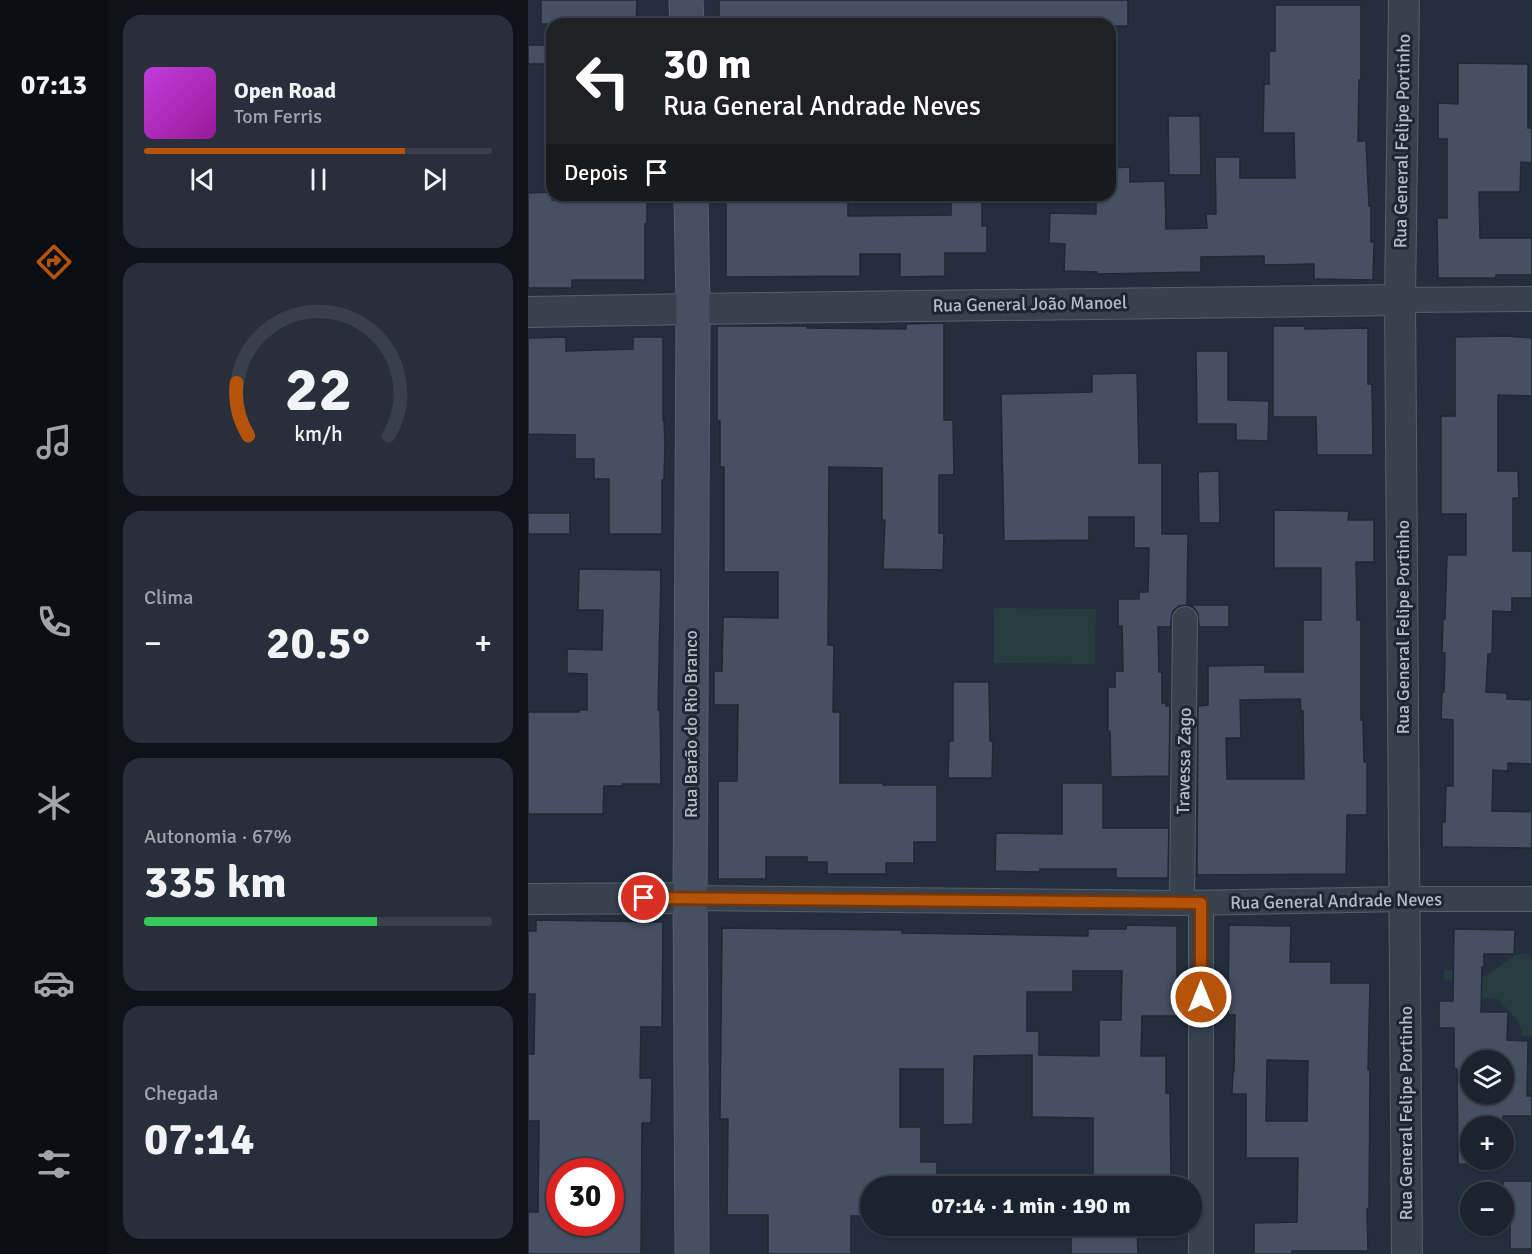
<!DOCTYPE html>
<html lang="pt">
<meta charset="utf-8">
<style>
body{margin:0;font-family:Signika,sans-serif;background:#282f3a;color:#f1f3f6;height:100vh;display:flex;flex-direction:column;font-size:22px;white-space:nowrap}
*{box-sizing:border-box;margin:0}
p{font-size:20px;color:#a0a4aa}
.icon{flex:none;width:33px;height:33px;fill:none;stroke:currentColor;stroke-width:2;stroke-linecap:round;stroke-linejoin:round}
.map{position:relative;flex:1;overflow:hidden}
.sheet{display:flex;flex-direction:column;gap:15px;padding:15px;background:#0f1319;width:420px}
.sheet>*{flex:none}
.top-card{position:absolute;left:18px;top:18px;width:570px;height:183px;border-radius:18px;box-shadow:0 2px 4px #0004,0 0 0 2px #39404a;background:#202124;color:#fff;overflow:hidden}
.controls{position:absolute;left:932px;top:1050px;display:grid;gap:12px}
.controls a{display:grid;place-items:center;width:54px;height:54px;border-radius:50%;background:#1b232e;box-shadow:0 2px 4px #0004,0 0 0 2px #39404a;font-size:30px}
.speed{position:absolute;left:18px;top:1158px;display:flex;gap:12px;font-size:30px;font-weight:700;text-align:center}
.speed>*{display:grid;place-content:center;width:78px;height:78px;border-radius:50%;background:#1b232e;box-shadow:0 2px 4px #0004,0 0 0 2px #39404a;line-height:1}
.speed .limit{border:9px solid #d22;background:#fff;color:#111}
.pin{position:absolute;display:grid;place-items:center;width:51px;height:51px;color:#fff;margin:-26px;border:3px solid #fff;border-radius:50%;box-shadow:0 2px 6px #0007}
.me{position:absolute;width:66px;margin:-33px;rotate:0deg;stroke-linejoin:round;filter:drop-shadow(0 0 4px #0008)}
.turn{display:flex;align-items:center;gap:21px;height:126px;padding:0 18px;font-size:27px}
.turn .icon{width:78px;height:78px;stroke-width:2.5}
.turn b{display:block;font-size:42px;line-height:51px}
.then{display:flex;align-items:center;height:57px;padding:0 18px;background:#0003;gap:12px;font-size:22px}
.big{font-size:45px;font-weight:700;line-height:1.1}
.sheet .tile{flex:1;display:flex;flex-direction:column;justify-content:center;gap:9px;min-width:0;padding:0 21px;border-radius:18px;background:#282f3a}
.sheet .dial{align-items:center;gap:0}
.dial svg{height:156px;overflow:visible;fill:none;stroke:#39404a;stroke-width:7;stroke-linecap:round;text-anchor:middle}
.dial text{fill:#f1f3f6;stroke:none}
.song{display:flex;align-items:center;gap:18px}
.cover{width:72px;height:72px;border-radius:9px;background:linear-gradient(135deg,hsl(290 70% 55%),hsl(300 70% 35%))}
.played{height:6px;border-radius:3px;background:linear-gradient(90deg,#b45309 75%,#39404a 75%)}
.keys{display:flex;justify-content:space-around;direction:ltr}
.heat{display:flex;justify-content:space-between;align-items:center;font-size:33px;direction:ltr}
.charge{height:9px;border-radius:4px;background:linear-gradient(90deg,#34c759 67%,#39404a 0)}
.trip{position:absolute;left:332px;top:1176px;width:342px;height:60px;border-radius:30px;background:#1b232e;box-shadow:0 2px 4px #0004,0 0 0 2px #39404a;font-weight:700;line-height:60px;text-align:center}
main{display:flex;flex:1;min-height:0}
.menu{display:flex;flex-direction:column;width:108px;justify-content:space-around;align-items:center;background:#0b0e12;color:#a0a4aa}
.menu .icon{width:42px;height:42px}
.menu .active{color:#b45309}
.menu b{font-size:27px;color:#f1f3f6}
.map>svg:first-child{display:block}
.green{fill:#263c3f}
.building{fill:#455162;stroke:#1f2835;stroke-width:1.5;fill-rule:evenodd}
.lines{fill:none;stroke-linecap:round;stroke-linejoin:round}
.minor-casing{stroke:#565f6c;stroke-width:26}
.tertiary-casing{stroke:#565f6c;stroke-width:32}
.secondary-casing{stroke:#565f6c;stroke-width:35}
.minor{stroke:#38414e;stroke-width:24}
.tertiary{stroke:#38414e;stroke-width:30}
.secondary{stroke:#465061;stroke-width:33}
.route-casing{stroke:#753606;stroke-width:15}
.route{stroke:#b45309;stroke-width:10}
.labels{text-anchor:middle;stroke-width:6;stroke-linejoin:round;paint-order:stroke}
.street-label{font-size:18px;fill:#b4bcc9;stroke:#1d2633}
</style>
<main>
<nav class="menu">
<b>07:13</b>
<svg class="icon active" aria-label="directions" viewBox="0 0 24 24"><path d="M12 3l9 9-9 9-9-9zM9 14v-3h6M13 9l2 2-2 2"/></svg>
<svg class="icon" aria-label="music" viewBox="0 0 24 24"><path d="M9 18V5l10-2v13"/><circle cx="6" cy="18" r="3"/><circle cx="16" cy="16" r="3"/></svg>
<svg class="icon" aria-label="phone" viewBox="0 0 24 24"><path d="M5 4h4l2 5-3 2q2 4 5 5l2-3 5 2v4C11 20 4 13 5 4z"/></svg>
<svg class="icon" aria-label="climate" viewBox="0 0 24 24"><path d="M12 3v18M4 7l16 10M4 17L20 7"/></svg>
<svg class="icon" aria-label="car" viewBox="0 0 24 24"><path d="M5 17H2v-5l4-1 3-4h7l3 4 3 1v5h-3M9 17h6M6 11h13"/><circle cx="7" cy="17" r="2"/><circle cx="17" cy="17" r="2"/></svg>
<svg class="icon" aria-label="filters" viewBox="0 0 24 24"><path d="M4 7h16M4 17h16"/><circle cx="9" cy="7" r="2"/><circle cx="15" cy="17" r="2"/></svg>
</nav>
<section class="sheet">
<div class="tile">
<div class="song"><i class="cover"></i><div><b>Open Road</b><p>Tom Ferris</p></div></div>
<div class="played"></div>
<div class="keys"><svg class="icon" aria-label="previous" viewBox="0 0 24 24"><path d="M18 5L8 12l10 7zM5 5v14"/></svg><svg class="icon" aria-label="pause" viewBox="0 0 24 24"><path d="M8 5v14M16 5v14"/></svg><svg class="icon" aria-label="next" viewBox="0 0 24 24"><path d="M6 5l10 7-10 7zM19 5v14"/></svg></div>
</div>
<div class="tile dial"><svg viewBox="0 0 100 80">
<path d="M14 69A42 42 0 1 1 86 69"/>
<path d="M14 69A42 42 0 0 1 8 42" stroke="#b45309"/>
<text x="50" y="56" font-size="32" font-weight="700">22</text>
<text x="50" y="72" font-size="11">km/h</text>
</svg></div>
<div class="tile"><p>Clima</p>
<div class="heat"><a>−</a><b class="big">20.5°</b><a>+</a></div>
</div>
<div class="tile"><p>Autonomia · 67%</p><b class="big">335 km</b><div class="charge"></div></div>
<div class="tile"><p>Chegada</p><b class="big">07:14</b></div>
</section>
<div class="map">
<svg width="1004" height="1254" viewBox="0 0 1004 1254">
<rect width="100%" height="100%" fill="#242f3e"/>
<g class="green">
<polygon points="466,608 568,609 567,664 466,663"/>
<path d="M1000,953L1004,958V1036H995L990,1021L970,999L948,997L927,982L915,979L917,970C931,970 944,974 958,976L987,955Z"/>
</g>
<g class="building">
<polygon points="13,0 109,0 108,24 13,24"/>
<polygon points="191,0 600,0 600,26 582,26 582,24 191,24"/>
<polygon points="747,5 833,5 833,80 831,80 830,141 838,141 841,206 843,206 843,242 846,242 845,280 786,279 786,264 736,265 736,256 673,257 673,272 569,274 569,272 536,271 537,244 521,243 522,213 568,214 568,195 582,195 582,168 602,167 602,182 637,181 638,229 679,228 678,214 688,214 687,157 712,157 712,178 767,178 766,133 735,133 736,84 741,84 741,51 747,51"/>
<rect x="0" y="45" width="24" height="19"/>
<polygon points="930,63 1000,64 1000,128 1004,128 1004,163 993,162 992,192 951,192 952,238 1004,238 1004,275 968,275 968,278 910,278 909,218 919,218 919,139 910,139 910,103 930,104"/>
<polygon points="640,116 672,116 673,175 641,175"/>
<polygon points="24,192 24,200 73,201 73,195 119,195 119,224 117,224 117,280 44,280 44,288 0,288 0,193"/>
<polygon points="198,195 233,195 233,201 298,202 298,195 320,195 320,216 423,215 423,195 454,195 454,226 459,226 459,253 417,253 417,276 372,277 372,254 332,254 332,276 198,277"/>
<polygon points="416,323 416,420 425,420 426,475 411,475 411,533 416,533 415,570 355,569 357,520 354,520 354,468 301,467 300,645 306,645 305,712 312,712 312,783 355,783 355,785 409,785 409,842 386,842 386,863 358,863 358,874 299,874 299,862 279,862 279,857 238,857 238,879 190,879 190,781 209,781 210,705 186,705 186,671 194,671 195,617 250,618 250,572 196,572 196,467 192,467 192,421 189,421 189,326 279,326 279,328 378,329 378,324"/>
<polygon points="745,326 777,326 777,329 840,328 840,384 844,384 845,455 789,455 788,417 745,417"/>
<polygon points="979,336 1004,338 1004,396 970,395 970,471 990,471 991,498 985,498 985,551 1004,551 1004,598 984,598 984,612 965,611 964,654 960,654 958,692 979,693 979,699 1004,700 1004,764 980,763 980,771 965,770 964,811 1004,812 1004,848 914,847 914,822 917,822 918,786 925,786 925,720 913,719 914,692 916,692 917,653 914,653 915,619 917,619 919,555 938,555 938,514 913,514 913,416 927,416 927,337"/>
<polygon points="38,337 38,351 105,349 105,337 135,337 135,420 136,420 137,443 136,480 134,480 134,534 81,534 81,479 66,479 66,459 47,459 47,435 0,434 0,338"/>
<polygon points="668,351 700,351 700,400 741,401 740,441 708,440 708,424 669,424"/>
<polygon points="609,373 611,463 634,463 634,534 660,534 659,605 651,606 645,611 643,619 643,627 630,627 631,672 634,672 634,703 638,703 638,706 642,706 641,776 583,777 582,731 580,731 580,687 587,687 587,671 595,671 594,626 590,626 590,599 611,599 611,592 620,592 621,548 606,548 606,517 561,517 561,540 476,541 473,394 564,392 564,374"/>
<polygon points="691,471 692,523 671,523 670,472"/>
<path d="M746,510L821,511L820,520H846V562H828L829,620H833V720H835L836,762H839V815H819L818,874L669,875L670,706L680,705V666L737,665V672H775V620H793V568H746ZM772,699L773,711H775L776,779H699L698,738H713L712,700Z"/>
<rect x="0" y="513" width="42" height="21"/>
<polygon points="51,569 133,570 130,710 132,710 133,784 94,784 94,786 76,786 75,814 0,814 0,712 51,712 51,710 59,710 59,674 39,673 39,649 74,650 75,610 50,610"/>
<polygon points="660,605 701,605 701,627 671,627 670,613 665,607"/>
<polygon points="425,682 461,682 462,741 465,741 464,778 420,778 421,741 425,741"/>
<polygon points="534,783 575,783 575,828 641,828 640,878 588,878 588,869 512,869 512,872 467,871 468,833 534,834"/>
<path d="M8,920L135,922L134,1027H113L112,1078H124L123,1123H114L113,1254H0V1212H10L11,1121H0V1054H6L7,994H0V931H8ZM32,1172H82V1222H32Z"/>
<path d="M598,925L649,926V1016H614L613,1056H638V1093H642L643,1186H565V1118L504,1117V1055L446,1056L445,1124L415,1125V1069H372V1127H393V1162H409V1186H342V1216H323V1254H240V1215H199L200,1119H192L194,928L374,930V933L560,936V929H598ZM545,971H594L593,1020H571V1056L511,1055V1031H499V992H545Z"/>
<path d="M701,925L763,926L762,962H803V983H842L840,1070H842L841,1209H839L840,1251H764V1254H726V1223L769,1222L770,1158H718V1094H704L705,1072H706L707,1015H700ZM739,1060L780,1061L779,1121H738Z"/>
<path d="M926,929L987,930L986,954H956V967H954L953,1012H980L979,1040L1000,1041L999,1096H1004V1116H975V1132V1126H942V1160H975L974,1165L930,1164L929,1069L926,1068V1028H911V1001H925ZM942,1060H975V1094H942Z"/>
<polygon points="975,1181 1004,1181 1004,1249 982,1249 982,1204 975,1203"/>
<polygon points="543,1226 609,1226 610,1254 543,1254"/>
</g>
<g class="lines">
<g class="minor-casing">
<g id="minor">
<polyline points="872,300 1004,299"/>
<polyline points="162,898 654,903 877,899 1004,899"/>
<polyline points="654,903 657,619"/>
<polyline points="673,1254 673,903"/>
</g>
</g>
<g class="tertiary-casing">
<g id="tertiary">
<polyline points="876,0 872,300 879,1254"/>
<polyline points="0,312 165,309 872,300"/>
<polyline points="0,899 162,898"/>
</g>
</g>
<g class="secondary-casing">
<g id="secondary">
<polyline points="158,0 159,24"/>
<polyline points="163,195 165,309 162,898 164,1254"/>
</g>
</g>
<use href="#minor" class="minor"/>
<use href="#tertiary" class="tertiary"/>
<use href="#secondary" class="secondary"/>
</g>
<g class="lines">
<g class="route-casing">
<polyline id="route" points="116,898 673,903 673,997"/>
</g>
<use href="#route" class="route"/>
</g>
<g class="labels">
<g class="street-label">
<text transform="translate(874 141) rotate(-89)" y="6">Rua General Felipe Portinho</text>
<text transform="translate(502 304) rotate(-1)" y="6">Rua General João Manoel</text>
<text transform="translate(875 627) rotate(-90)" y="6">Rua General Felipe Portinho</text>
<text transform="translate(163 724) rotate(-90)" y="6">Rua Barão do Rio Branco</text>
<text transform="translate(656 761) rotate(-89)" y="6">Travessa Zago</text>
<text transform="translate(808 901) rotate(-1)" y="6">Rua General Andrade Neves</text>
<text transform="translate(878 1113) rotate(-90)" y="6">Rua General Felipe Portinho</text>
</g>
</g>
</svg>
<div class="controls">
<a><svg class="icon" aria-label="layers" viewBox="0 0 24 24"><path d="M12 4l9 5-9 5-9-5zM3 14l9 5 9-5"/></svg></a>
<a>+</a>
<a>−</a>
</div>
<div class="speed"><div class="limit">30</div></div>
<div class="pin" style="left:116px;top:898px;background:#d93025"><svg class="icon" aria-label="arrive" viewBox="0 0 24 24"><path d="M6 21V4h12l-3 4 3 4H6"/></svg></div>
<svg class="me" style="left:673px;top:997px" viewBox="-20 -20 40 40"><circle r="17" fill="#b45309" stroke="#fff" stroke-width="3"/><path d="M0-11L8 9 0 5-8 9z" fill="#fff"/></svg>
<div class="trip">07:14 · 1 min · 190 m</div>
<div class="top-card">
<div class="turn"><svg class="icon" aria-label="left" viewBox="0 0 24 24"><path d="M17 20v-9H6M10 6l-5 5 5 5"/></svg><div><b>30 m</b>Rua General Andrade Neves</div></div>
<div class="then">Depois<svg class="icon" aria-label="arrive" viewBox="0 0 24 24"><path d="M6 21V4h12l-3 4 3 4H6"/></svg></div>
</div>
</div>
</main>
